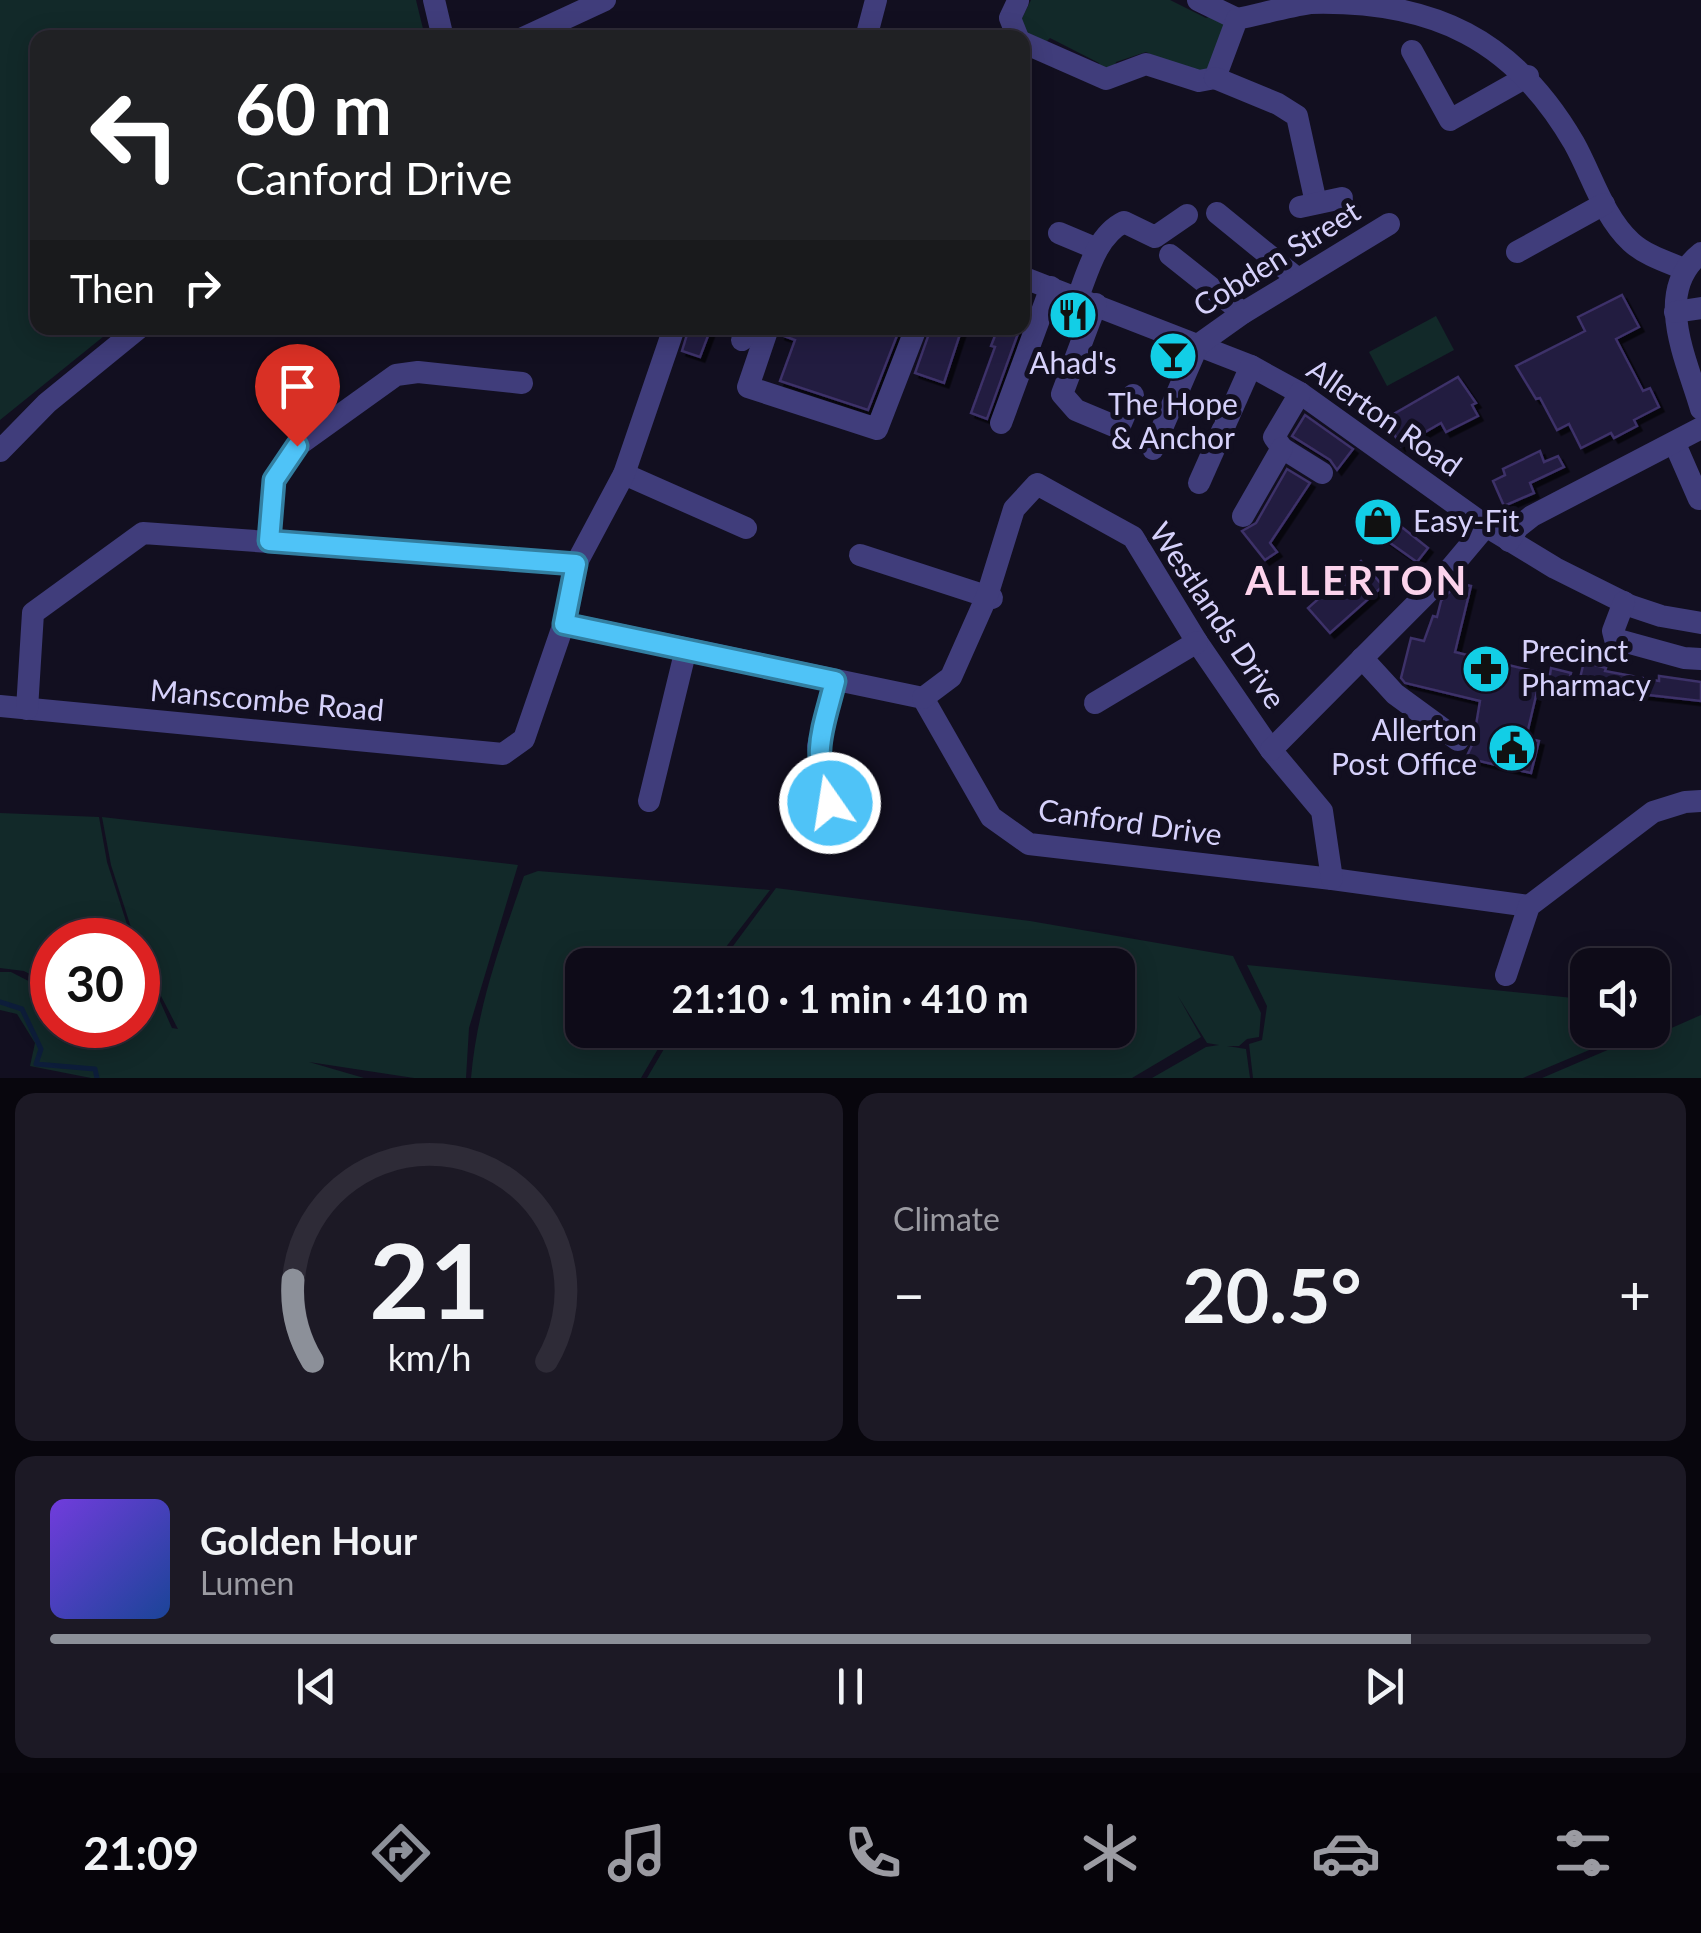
<!DOCTYPE html>
<meta charset="utf-8">
<style>
body{margin:0;font-family:Lato,sans-serif;background:#1c1925;color:#f1f3f6;height:100vh;display:flex;flex-direction:column;font-size:38px;white-space:nowrap}
*{box-sizing:border-box;margin:0}
p{font-size:32px;color:#9b9ba2}
.icon{flex:none;width:55px;height:55px;fill:none;stroke:currentColor;stroke-width:2;stroke-linecap:round;stroke-linejoin:round}
.map{position:relative;height:1078px;overflow:hidden}
.drawer{display:flex;flex-direction:column;gap:15px;padding:15px;background:#08060d;flex:1}
.drawer>*{flex:none}
.hud{position:absolute;left:30px;top:30px;width:1000px;height:305px;border-radius:20px;box-shadow:0 5px 25px #0003,0 0 0 2px #2e2b37;background:#202124;color:#fff;overflow:hidden}
.tools{position:absolute;left:1570px;top:948px;display:grid;gap:20px}
.tools a{display:grid;place-items:center;width:100px;height:100px;border-radius:20px;background:#0e0b18;box-shadow:0 5px 25px #0003,0 0 0 2px #2e2b37;font-size:50px}
.speed{position:absolute;left:30px;top:918px;display:flex;gap:20px;font-size:50px;font-weight:700;text-align:center}
.speed>*{display:grid;place-content:center;width:130px;height:130px;border-radius:50%;background:#0e0b18;box-shadow:0 5px 25px #0003,0 0 0 2px #2e2b37;line-height:1}
.speed .limit{border:15px solid #d22;background:#fff;color:#111}
.pin{position:absolute;display:grid;place-items:center;width:85px;height:85px;color:#fff;margin:-102px -42px;border-radius:50% 50% 50% 0;rotate:-45deg;box-shadow:0 0 10px #0007}
.pin .icon{rotate:45deg}
.me{position:absolute;width:110px;margin:-55px;rotate:347deg;stroke-linejoin:round;filter:drop-shadow(0 0 8px #0008)}
.turn{display:flex;align-items:center;gap:35px;height:210px;padding:0 40px;font-size:45px}
.turn .icon{width:130px;height:130px;stroke-width:2.5}
.turn b{display:block;font-size:70px;line-height:85px}
.then{display:flex;align-items:center;height:95px;padding:0 40px;background:#0003;gap:20px;font-size:38px}
.big{font-size:75px;font-weight:700;line-height:1.1}
.drawer .card{flex:1;display:flex;flex-direction:column;justify-content:center;gap:15px;min-width:0;padding:0 35px;border-radius:20px;background:#1c1925}
.drawer .dial{align-items:center;gap:0}
.dial svg{height:260px;overflow:visible;fill:none;stroke:#2e2b37;stroke-width:7;stroke-linecap:round;text-anchor:middle}
.dial text{fill:#f1f3f6;stroke:none}
.song{display:flex;align-items:center;gap:30px}
.cover{width:120px;height:120px;border-radius:15px;background:linear-gradient(135deg,hsl(260 70% 55%),hsl(220 70% 35%))}
.played{height:10px;border-radius:5px;background:linear-gradient(90deg,#8c9099 85%,#2e2b37 85%)}
.keys{display:flex;justify-content:space-around;direction:ltr}
.heat{display:flex;justify-content:space-between;align-items:center;font-size:55px;direction:ltr}
.drawer .tiles{flex:1;display:grid;gap:15px;grid-template-columns:1fr 1fr}
.card:last-child{grid-column:span 2}
.trip{position:absolute;left:565px;top:948px;width:570px;height:100px;border-radius:20px;background:#0e0b18;box-shadow:0 5px 25px #0003,0 0 0 2px #2e2b37;font-weight:700;line-height:100px;text-align:center}
.tabs{display:flex;height:160px;justify-content:space-around;align-items:center;background:#06040a;color:#9b9ba2}
.tabs .icon{width:70px;height:70px}
.tabs .on{color:#8c9099}
.tabs b{font-size:45px;color:#f1f3f6}
.map>svg:first-child{display:block}
.green{fill:#122929}
.lines{fill:none;stroke-linecap:round;stroke-linejoin:round}
.stream{stroke:#0d1d3a;stroke-width:5}
.building{fill:#241c3f;stroke:#3c3069;stroke-width:2.5;filter:url(#shadow)}
.minor{stroke:#403d7b;stroke-width:22}
.route-casing{stroke:#337fa1;stroke-width:25}
.route{stroke:#4fc3f7;stroke-width:18}
.labels{text-anchor:middle;stroke-width:10;stroke-linejoin:round;paint-order:stroke}
.street-label{font-size:30px;fill:#d6d1fb;stroke:#120f20}
.poi-label{font-size:30px;fill:#d6d1fb;stroke:#120f20}
.district-label{font-size:40px;font-weight:bold;letter-spacing:2.5px;fill:#fcd3ec;stroke:#120f20}
</style>
<div class="map">
<svg width="1701" height="1078" viewBox="0 0 1701 1078">
<defs>
<filter id="shadow"><feDropShadow dx="4.5" dy="4.5" stdDeviation="0" flood-color="#0009"/></filter>
</defs>
<rect width="100%" height="100%" fill="#120f20"/>
<g class="green">
<polygon points="0,0 416,0 425,37 38,38 38,328 114,328 0,420"/>
<polygon points="1031,0 1170,0 1206,18 1211,16 1226,22 1209,71 1198,75 1146,52 1116,62 1114,70 1100,69 1099,63 1050,38 1045,43 1027,34 1021,20"/>
<polygon points="1436,316 1454,350 1387,386 1369,352"/>
<polygon points="0,813 99,817 107,862 132,940 52,940 52,986 24,971 0,968"/>
<polygon points="102,817 518,865 469,1028 466,1078 414,1078 309,1062 364,1078 91,1078 30,1066 35,1043 17,1014 0,1010 0,972 11,972 52,993 52,1025 138,1025 138,1016 143,1014 138,1012 138,956 148,987 142,1012 151,992 159,999 172,1028 178,1029 161,996 150,987 111,865"/>
<path d="M538,871L770,890L712,965H582V1030H669L641,1078H471C477,1007 501,943 524,876Z"/>
<polygon points="776,888 1030,921 1233,956 1261,1013 1259,1037 1247,1039 1239,1046 1227,1046 1246,1049 1250,1078 1152,1078 1206,1047 1219,1045 1207,1043 1178,996 1201,1037 1132,1078 647,1078 675,1030 1118,1030 1118,965 719,965"/>
<polygon points="1247,965 1583,999 1587,1002 1588,1030 1600,1030 1594,1048 1523,1078 1253,1078 1249,1044 1262,1040 1267,1006"/>
<polygon points="1701,1015 1701,1078 1542,1078 1631,1040 1638,1050 1635,1044"/>
</g>
<g class="lines">
<polyline class="stream" points="0,1002 22,1009 41,1049 36,1064 95,1069 97,1078"/>
</g>
<g class="building">
<polygon points="1622,295 1639,327 1616,339 1643,391 1650,388 1659,407 1634,420 1637,426 1614,438 1611,433 1581,448 1569,424 1557,430 1540,398 1536,399 1516,366 1585,331 1578,317"/>
<polygon points="689,328 711,328 700,357 682,351"/>
<polygon points="783,328 900,328 868,410 780,381 795,340 781,335"/>
<polygon points="931,328 962,328 944,383 915,373"/>
<polygon points="998,328 1020,328 987,419 971,413 995,347 991,346"/>
<polygon points="1458,377 1476,403 1472,405 1478,416 1446,432 1441,423 1401,446 1385,419"/>
<polygon points="1305,415 1353,449 1337,470 1330,460 1292,436"/>
<polygon points="1540,451 1544,462 1558,456 1564,467 1530,483 1534,493 1504,506 1493,481 1505,475 1503,469"/>
<polygon points="1287,469 1310,483 1270,543 1277,552 1265,560 1242,531 1256,523"/>
<polygon points="1369,501 1428,548 1417,562 1355,518"/>
<polygon points="1361,561 1383,586 1330,633 1308,608"/>
<polygon points="1458,583 1471,586 1455,652 1550,675 1551,668 1571,673 1566,691 1539,683 1526,738 1539,741 1531,773 1466,758 1473,743 1480,701 1405,683 1401,678 1411,638 1424,641 1433,616 1437,617 1441,601"/>
<polygon points="1584,662 1606,668 1605,671 1659,681 1659,676 1701,682 1701,701 1639,694 1639,697 1579,682"/>
</g>
<g class="lines">
<g class="minor">
<polyline points="434,0 443,38"/>
<polyline points="1198,0 1237,19"/>
<polyline points="523,38 605,0"/>
<polyline points="866,38 876,0"/>
<polyline points="1018,38 1010,18 1018,1"/>
<polyline points="1022,42 1106,79 1146,64 1199,81 1215,78"/>
<polyline points="1412,51 1450,120 1528,76"/>
<path d="M1215,78L1237,19C1261,14 1286,7 1311,3C1434,0 1514,40 1574,143C1592,175 1603,216 1631,242C1645,255 1667,262 1684,269"/>
<polyline points="1215,78 1278,104 1297,116 1316,203"/>
<polyline points="1300,207 1342,198"/>
<polyline points="1217,213 1298,279"/>
<polyline points="1059,233 1097,249"/>
<polyline points="1517,252 1604,204"/>
<path d="M1701,253C1652,292 1687,360 1701,409"/>
<polyline points="1170,255 1243,313"/>
<polyline points="1022,277 1251,366 1300,393 1486,526 1555,568 1631,606 1661,616 1701,623"/>
<path d="M1078,297C1088,271 1097,235 1124,222L1155,237L1187,215"/>
<polyline points="1096,304 1062,394 1076,410 1119,428 1133,395"/>
<polyline points="1675,312 1701,308"/>
<polyline points="768,328 748,387 877,429 916,328"/>
<polyline points="742,340 747,328"/>
<polyline points="1300,393 1274,437 1282,448 1322,473"/>
<polyline points="1001,423 1051,287"/>
<polyline points="1675,444 1699,499"/>
<polyline points="1153,449 1198,345 1243,313 1389,224"/>
<polyline points="0,451 47,403 139,328"/>
<polyline points="624,474 746,528"/>
<polyline points="1199,483 1251,366"/>
<polyline points="1243,516 1282,448"/>
<polyline points="269,541 274,481 297,446 396,375 418,372 522,383"/>
<polyline points="1509,541 1518,527 1532,516 1701,428"/>
<polyline points="860,555 992,598"/>
<polyline points="1624,602 1613,631 1615,639 1684,658 1701,659"/>
<polyline points="564,623 923,698 991,817 1029,844 1332,879 1529,906"/>
<polyline points="1362,658 1395,694 1458,740"/>
<polyline points="835,681 818,746 821,778 839,828"/>
<polyline points="923,698 951,677 987,596 1014,509 1037,484 1133,537 1197,642 1271,750 1322,811 1332,879"/>
<polyline points="1095,703 1197,642"/>
<polyline points="0,706 503,754 524,739 564,623 576,564 624,474 674,328"/>
<polyline points="27,709 33,613 143,533 576,564"/>
<polyline points="1271,750 1444,576 1486,526"/>
<polyline points="649,801 686,649"/>
<polyline points="1506,975 1529,906 1653,812 1685,802 1701,801"/>
</g>
</g>
<g class="lines">
<g class="route-casing">
<path id="route" d="M297,446L274,480L269,541L576,564L564,624L835,681C822,733 811,750 830,803"/>
</g>
<use href="#route" class="route"/>
</g>
<defs>
<g id="restaurant-disc" transform="scale(2.5)"><circle r="9.5" fill="#12cee6" stroke="#120f20"/><path d="M-5-6h1v4h1v-4h1v4h1v-4h1v5L-1.5 .5V6h-2V.5L-5-1ZM5-6V6H3V1.5H1.5Q1.5-4 5-6Z" fill="#111"/></g>
<g id="bar-disc" transform="scale(2.5)"><circle r="9.5" fill="#12cee6" stroke="#120f20"/><path d="M-6-5H6L.8 .8V4.5H3.5V6h-7V4.5H-.8V.8Z" fill="#111"/></g>
<g id="shop-disc" transform="scale(2.5)"><circle r="9.5" fill="#12cee6" stroke="#120f20"/><path d="M-5-2.5h2.3a2.7 3.5 0 0 1 5.4 0H5L5.5 6h-11ZM-1.5-2.5h3a1.5 2.3 0 0 0-3 0Z" fill="#111"/></g>
<g id="pharmacy-disc" transform="scale(2.5)"><circle r="9.5" fill="#12cee6" stroke="#120f20"/><path d="M-2-6h4v4h4v4h-4v4h-4v-4h-4v-4h4Z" fill="#111"/></g>
<g id="civic-disc" transform="scale(2.5)"><circle r="9.5" fill="#12cee6" stroke="#120f20"/><path d="M-.6-6.5H3V-4.5H.6V-3L4-1V1h2V6H-6V1h2V-1L-.6-3ZM-1.2 2.5V6h2.4V2.5Z" fill="#111"/></g>
</defs>
<g fill-rule="evenodd">
<use href="#restaurant-disc" x="1073" y="315"/>
<use href="#bar-disc" x="1173" y="356"/>
<use href="#shop-disc" x="1378" y="522"/>
<use href="#pharmacy-disc" x="1486" y="669"/>
<use href="#civic-disc" x="1512" y="748"/>
</g>
<g class="labels">
<g class="street-label">
<text transform="translate(1277 259) rotate(-32)" y="10">Cobden Street</text>
<text transform="translate(1384 418) rotate(35)" y="10">Allerton Road</text>
<text transform="translate(1217 616) rotate(56)" y="10">Westlands Drive</text>
<text transform="translate(267 701) rotate(5)" y="10">Manscombe Road</text>
<text transform="translate(1130 823) rotate(8)" y="10">Canford Drive</text>
</g>
<g class="poi-label">
<text x="1073" y="374">Ahad's</text>
<text x="1173" y="415">The Hope<tspan x="1173" dy="34">&amp; Anchor</tspan></text>
<text x="1413" y="532" text-anchor="start">Easy-Fit</text>
<text x="1521" y="662" text-anchor="start">Precinct<tspan x="1521" dy="34">Pharmacy</tspan></text>
<text x="1477" y="741" text-anchor="end">Allerton<tspan x="1477" dy="34">Post Office</tspan></text>
</g>
<g class="district-label">
<text x="1357" y="595">ALLERTON</text>
</g>
</g>
</svg>
<div class="tools">
<a><svg class="icon" aria-label="sound" viewBox="0 0 24 24"><path d="M4 9h4l5-4v14l-5-4H4zM17 9q2 3 0 6"/></svg></a>
</div>
<div class="speed"><div class="limit">30</div></div>
<div class="pin" style="left:297px;top:446px;background:#d93025"><svg class="icon" aria-label="arrive" viewBox="0 0 24 24"><path d="M6 21V4h12l-3 4 3 4H6"/></svg></div>
<svg class="me" style="left:830px;top:803px" viewBox="-20 -20 40 40"><circle r="17" fill="#4fc3f7" stroke="#fff" stroke-width="3"/><path d="M0-11L8 9 0 5-8 9z" fill="#fff"/></svg>
<div class="trip">21:10 · 1 min · 410 m</div>
<div class="hud">
<div class="turn"><svg class="icon" aria-label="left" viewBox="0 0 24 24"><path d="M17 20v-9H6M10 6l-5 5 5 5"/></svg><div><b>60 m</b>Canford Drive</div></div>
<div class="then">Then<svg class="icon" aria-label="right" viewBox="0 0 24 24"><path d="M7 20v-9h11M14 6l5 5-5 5"/></svg></div>
</div>
</div>
<section class="drawer">
<div class="tiles">
<div class="card dial"><svg viewBox="0 0 100 80">
<path d="M14 69A42 42 0 1 1 86 69"/>
<path d="M14 69A42 42 0 0 1 8 44" stroke="#8c9099"/>
<text x="50" y="56" font-size="32" font-weight="700">21</text>
<text x="50" y="72" font-size="11">km/h</text>
</svg></div>
<div class="card"><p>Climate</p>
<div class="heat"><a>−</a><b class="big">20.5°</b><a>+</a></div>
</div>
<div class="card">
<div class="song"><i class="cover"></i><div><b>Golden Hour</b><p>Lumen</p></div></div>
<div class="played"></div>
<div class="keys"><svg class="icon" aria-label="previous" viewBox="0 0 24 24"><path d="M18 5L8 12l10 7zM5 5v14"/></svg><svg class="icon" aria-label="pause" viewBox="0 0 24 24"><path d="M8 5v14M16 5v14"/></svg><svg class="icon" aria-label="next" viewBox="0 0 24 24"><path d="M6 5l10 7-10 7zM19 5v14"/></svg></div>
</div>
</div>
</section>
<nav class="tabs">
<b>21:09</b>
<svg class="icon on" aria-label="directions" viewBox="0 0 24 24"><path d="M12 3l9 9-9 9-9-9zM9 14v-3h6M13 9l2 2-2 2"/></svg>
<svg class="icon" aria-label="music" viewBox="0 0 24 24"><path d="M9 18V5l10-2v13"/><circle cx="6" cy="18" r="3"/><circle cx="16" cy="16" r="3"/></svg>
<svg class="icon" aria-label="phone" viewBox="0 0 24 24"><path d="M5 4h4l2 5-3 2q2 4 5 5l2-3 5 2v4C11 20 4 13 5 4z"/></svg>
<svg class="icon" aria-label="climate" viewBox="0 0 24 24"><path d="M12 3v18M4 7l16 10M4 17L20 7"/></svg>
<svg class="icon" aria-label="car" viewBox="0 0 24 24"><path d="M5 17H2v-5l4-1 3-4h7l3 4 3 1v5h-3M9 17h6M6 11h13"/><circle cx="7" cy="17" r="2"/><circle cx="17" cy="17" r="2"/></svg>
<svg class="icon" aria-label="filters" viewBox="0 0 24 24"><path d="M4 7h16M4 17h16"/><circle cx="9" cy="7" r="2"/><circle cx="15" cy="17" r="2"/></svg>
</nav>
